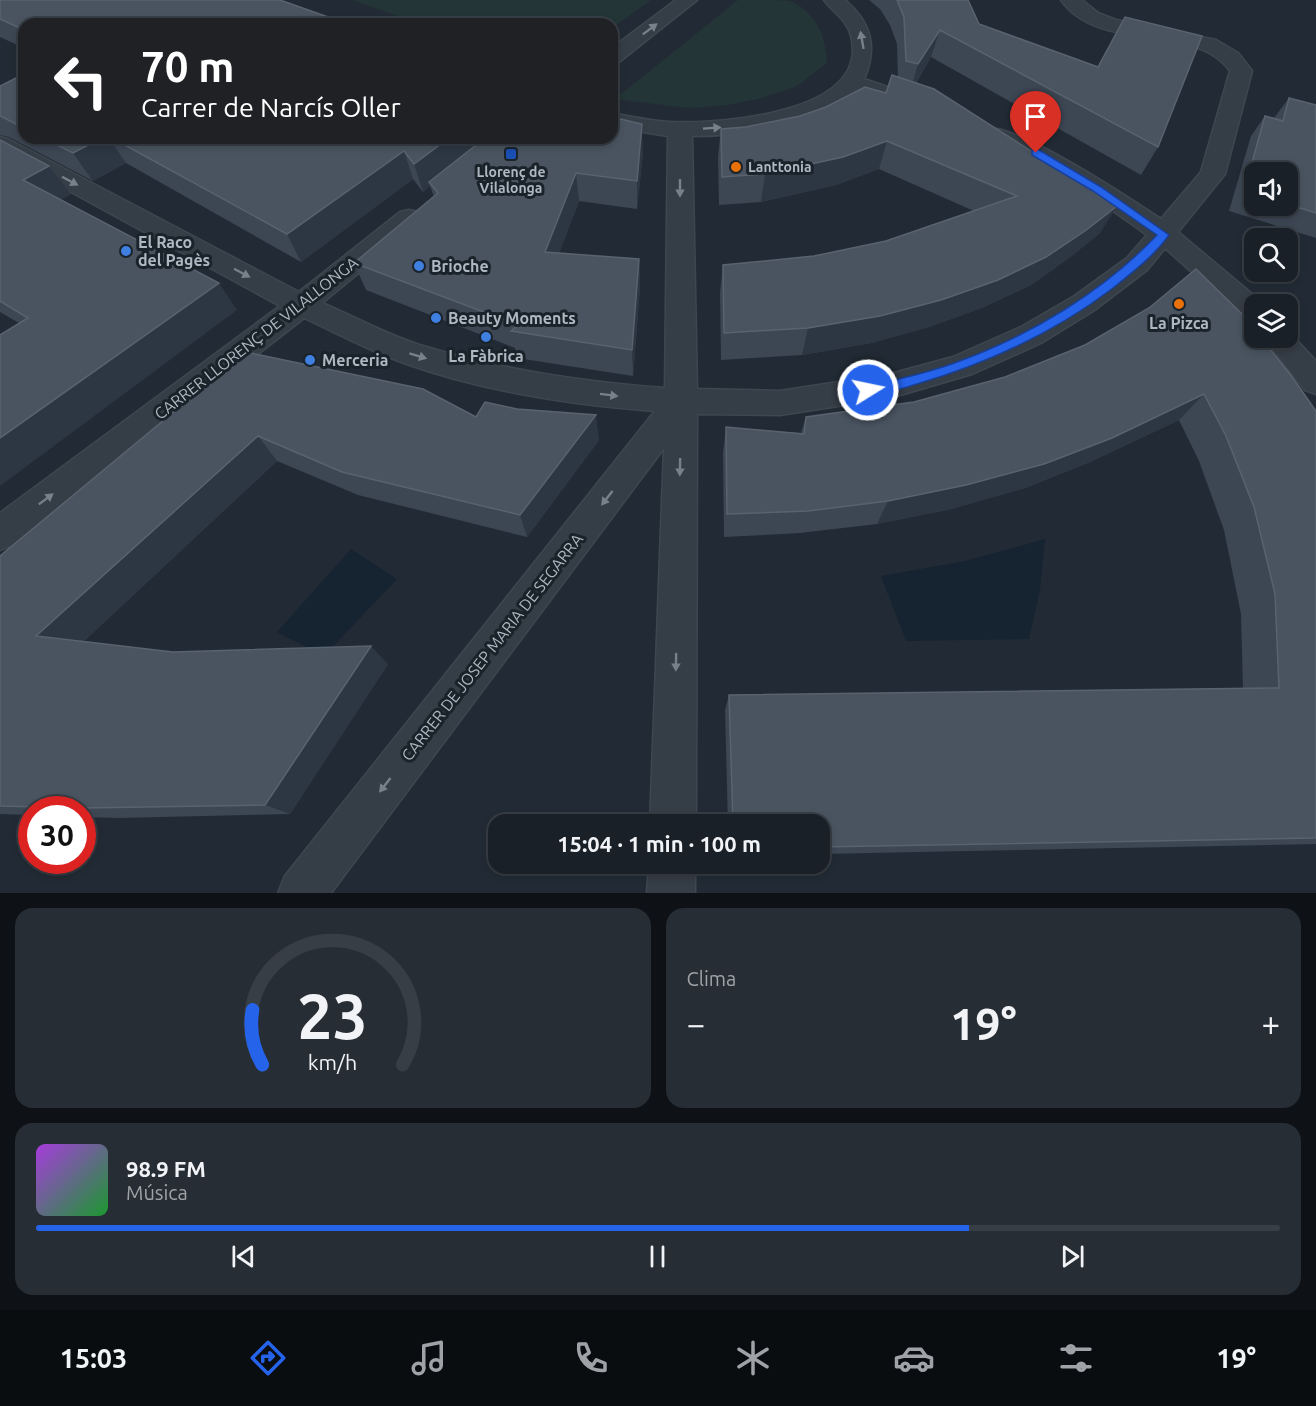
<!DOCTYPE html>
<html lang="es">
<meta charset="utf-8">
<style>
body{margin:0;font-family:Ubuntu,sans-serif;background:#272d34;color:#f1f3f6;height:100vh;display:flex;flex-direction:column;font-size:22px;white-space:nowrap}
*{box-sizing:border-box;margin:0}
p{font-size:20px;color:#9fa3a8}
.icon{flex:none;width:33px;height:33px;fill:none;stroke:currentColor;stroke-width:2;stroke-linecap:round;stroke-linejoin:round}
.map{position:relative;height:893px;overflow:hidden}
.panel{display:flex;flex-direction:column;gap:15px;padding:15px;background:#0e1216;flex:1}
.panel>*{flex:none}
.hud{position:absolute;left:18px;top:18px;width:600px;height:126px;border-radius:18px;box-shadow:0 3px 9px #0003,0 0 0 2px #383e45;background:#202124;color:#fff;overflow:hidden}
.buttons{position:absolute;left:1244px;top:162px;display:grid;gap:12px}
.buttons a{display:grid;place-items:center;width:54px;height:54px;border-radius:12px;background:#1a2028;box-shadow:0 3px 9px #0003,0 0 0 2px #383e45;font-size:30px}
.speed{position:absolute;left:18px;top:796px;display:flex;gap:12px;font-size:30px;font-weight:700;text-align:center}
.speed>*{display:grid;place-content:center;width:78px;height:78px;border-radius:50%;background:#1a2028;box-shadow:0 3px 9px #0003,0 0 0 2px #383e45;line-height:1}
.speed .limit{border:9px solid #d22;background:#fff;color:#111}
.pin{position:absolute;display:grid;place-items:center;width:51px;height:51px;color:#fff;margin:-62px -26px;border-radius:50% 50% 50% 0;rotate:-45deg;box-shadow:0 0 6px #0007}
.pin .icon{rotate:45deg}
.me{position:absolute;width:66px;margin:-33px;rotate:80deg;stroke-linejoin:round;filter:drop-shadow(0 0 4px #0008)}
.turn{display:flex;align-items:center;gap:21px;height:126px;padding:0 24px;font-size:27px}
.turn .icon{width:78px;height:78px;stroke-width:2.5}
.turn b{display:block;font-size:42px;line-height:51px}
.big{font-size:45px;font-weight:700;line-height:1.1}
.panel .tile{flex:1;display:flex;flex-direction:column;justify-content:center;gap:9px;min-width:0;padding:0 21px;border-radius:18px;background:#272d34}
.panel .dial{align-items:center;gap:0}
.dial svg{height:156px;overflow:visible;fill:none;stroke:#383e45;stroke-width:7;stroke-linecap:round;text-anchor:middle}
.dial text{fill:#f1f3f6;stroke:none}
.song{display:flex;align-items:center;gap:18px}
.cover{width:72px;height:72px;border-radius:9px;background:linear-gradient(135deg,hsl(280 70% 55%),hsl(130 70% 35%))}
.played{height:6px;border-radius:3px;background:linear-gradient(90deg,#2563eb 75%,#383e45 75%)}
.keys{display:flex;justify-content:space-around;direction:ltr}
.heat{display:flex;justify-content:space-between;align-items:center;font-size:33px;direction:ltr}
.panel .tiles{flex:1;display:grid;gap:15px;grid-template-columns:1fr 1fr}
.tile:last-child{grid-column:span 2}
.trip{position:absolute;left:488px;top:814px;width:342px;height:60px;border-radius:18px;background:#1a2028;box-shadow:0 3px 9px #0003,0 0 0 2px #383e45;font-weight:700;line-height:60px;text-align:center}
.tabs{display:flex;height:96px;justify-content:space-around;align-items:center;background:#0a0d10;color:#9fa3a8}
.tabs .icon{width:42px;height:42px}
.tabs .on{color:#2563eb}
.tabs b{font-size:27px;color:#f1f3f6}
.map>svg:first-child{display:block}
.green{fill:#233536}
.water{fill:#162331}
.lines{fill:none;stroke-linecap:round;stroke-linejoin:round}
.minor-casing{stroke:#3e464f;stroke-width:3}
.minor{fill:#353d46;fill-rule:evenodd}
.wall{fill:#3d4754;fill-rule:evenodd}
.shaded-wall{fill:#2d3743}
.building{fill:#495460;stroke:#59636f;stroke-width:1.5}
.oneway{fill:#78818a}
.route{fill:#2563eb;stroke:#184099;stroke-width:1.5}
.transit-dot{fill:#1a4fb4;stroke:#1a222a;stroke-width:2}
.food-dot{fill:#e8710a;stroke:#1a222a;stroke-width:2}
.shop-dot{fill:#3f7fe0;stroke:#1a222a;stroke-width:2}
.labels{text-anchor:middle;stroke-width:6;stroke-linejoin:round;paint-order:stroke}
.far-poi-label{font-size:14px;font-weight:bold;fill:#afb8c2;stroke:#1a222a;text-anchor:start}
.poi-label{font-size:16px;font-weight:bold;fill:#afb8c2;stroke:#1a222a;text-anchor:start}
.street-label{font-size:16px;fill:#afb8c2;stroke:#1a222a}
</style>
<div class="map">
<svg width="1316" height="893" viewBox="0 0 1316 893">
<rect width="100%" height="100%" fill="#222b35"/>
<g class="green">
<polygon points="352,0 651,0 612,28 612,24 421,24"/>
<path d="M738,0C750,0 780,0 790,1C816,12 826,37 827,63L797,86L762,98L728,105L688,108L615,99Z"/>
</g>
<g class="water">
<polygon points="1045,539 1040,590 1029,639 906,641 881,576 965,561"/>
<polygon points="351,549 397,579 324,656 277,632"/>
</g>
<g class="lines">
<g class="minor-casing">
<g id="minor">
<polygon points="676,0 697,0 619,62 612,64 612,48"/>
<path d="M824,0H845C871,22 878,47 864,79L935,103L938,108L935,113L927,115L856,90C819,125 740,136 692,136L697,389L780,391L890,374L953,357L1021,327L1073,297L1127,258L1147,235C1095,196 1040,165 981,138L977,133L981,128C1012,120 1131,199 1161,219L1201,172L1230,71C1196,22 1098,54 1061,0H1082L1098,13L1116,20L1216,40L1238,53L1252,71L1225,174L1178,232L1264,304H1254V322L1244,319L1165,248L1147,270L1093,311L1041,343L972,374L890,398L780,415L697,414L696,825H650L664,448L331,893H278L285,876L655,411C572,405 482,391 404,363C370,351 337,333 304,318L13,545L0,550V513L280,306L0,153V137L8,139L299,292L400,212L409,210L418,212L422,218L418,224L322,303C355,317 389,336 423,346C502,370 583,382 665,388L668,136L612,127V113C632,117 651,121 671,122C720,124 871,114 851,36C847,19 833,13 824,0Z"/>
<polygon points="1287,330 1316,361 1316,394 1305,390 1264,338 1287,338"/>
<polygon points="649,864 695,864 695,893 647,893"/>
</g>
</g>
<use href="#minor" class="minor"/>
</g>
<g class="wall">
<polygon points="0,0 24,24 24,48 0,37"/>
<polygon points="869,0 968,0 979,24 1158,147 1141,175 931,57 916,83 1100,233 1069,258 1031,285 984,307 929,327 871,343 802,355 721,360 720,292 723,265 814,256 886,241 974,211 879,169 836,185 761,202 719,205 718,157 721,129 746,127 800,116 886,93 898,77 897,44 890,25 880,9"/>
<polygon points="24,74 24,138 612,138 643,152 637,209 579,201 559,253 639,259 640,287 633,376 517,358 515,348 366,290 354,263 434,197 430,186 423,192 413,179 301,262 126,163 93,181 9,137 0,135 0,86"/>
<path d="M1289,98L1316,105V238L1229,211L1251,136L1265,116L1274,118ZM1254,172H1287V206H1254Z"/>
<polygon points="0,140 49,166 71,194 60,200 237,310 19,323 0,312"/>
<polygon points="1085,345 1316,411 1316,844 819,854 819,825 728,825 725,710 729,695 1243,688 1241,614 1224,530 1199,461 1179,420 1090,462 1025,488 951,509 877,524 800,533 724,537 723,452 726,427 801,433 806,417 914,402 1005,377"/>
<polygon points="246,352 476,417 599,440 527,537 358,495 277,461 84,641 173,652 388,664 290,814 119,818 82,817 82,810 32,810 32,815 0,814 0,556"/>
</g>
<g class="shaded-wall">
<polygon points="940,30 931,57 910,92 918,64"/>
<polygon points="642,124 643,152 637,209 637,181"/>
<polygon points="102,138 109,138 126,163 93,181 73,153"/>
<polygon points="449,138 491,138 429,182 430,186 423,192 414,164"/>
<polygon points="887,141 879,169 836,185 761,202 765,174"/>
<polygon points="404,151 413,179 301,262 287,234"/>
<polygon points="49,166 71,194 46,208 23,180"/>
<polygon points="576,173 579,201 549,279 545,252"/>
<polygon points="1117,206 1100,233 1069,258 1031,285 984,307 929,327 871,343 802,355 808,328"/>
<polygon points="639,259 640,287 633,376 632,350"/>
<polygon points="219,283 237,310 0,486 0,438"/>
<polygon points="1204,394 1179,420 1090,462 1025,488 951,509 877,524 888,501"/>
<polygon points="596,415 599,440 527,537 520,515"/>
<polygon points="258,436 277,461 71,653 36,636"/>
<polygon points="371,646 388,664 290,814 265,805"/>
</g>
<g class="building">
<polygon points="0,0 280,0 348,24 24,24 24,30 0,19"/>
<polygon points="897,0 968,0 979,24 1098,67 1125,17 1202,36 1158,147 940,30 918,64 906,61 904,17"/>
<polygon points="24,74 24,128 0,116 0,86"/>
<polygon points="892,75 934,89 1117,206 1085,231 1046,257 998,280 941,300 880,316 808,328 724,333 723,265 814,256 886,241 1017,196 887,141 843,157 765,174 722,177 721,129 746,127 800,116 826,107 865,87 886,93"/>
<polygon points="1289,98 1316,105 1316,213 1287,204 1287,172 1254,172 1254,194 1244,191 1265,116 1283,121"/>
<polygon points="612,117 642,124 637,181 576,173 545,252 639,259 632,350 511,331 518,325 354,263 438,193 429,182 485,138 612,138"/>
<polygon points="43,138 102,138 73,153"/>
<polygon points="112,138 449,138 414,164 404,151 287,234"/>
<polygon points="0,140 49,166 23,180 219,283 0,438 0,335 28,318 0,301"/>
<polygon points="1196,269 1244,316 1254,329 1254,338 1261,338 1290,374 1316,411 1316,838 819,847 819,825 733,825 729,695 1279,688 1275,594 1254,507 1226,436 1204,394 1112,438 1044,464 966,485 888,501 808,511 727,514 726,427 804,434 806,417 914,402 1005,377 1085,345 1149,308"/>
<polygon points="246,352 423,389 476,417 485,402 517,409 596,415 520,515 342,472 258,436 36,636 173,652 371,646 265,805 82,808 0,806 0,556"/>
</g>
<defs><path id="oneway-solid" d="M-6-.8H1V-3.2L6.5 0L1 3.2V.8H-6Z" transform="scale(1.5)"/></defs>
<g class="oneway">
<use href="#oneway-solid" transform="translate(650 29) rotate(-37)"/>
<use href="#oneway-solid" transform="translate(862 40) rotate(-100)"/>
<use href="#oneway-solid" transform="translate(712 128) rotate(-4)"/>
<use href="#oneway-solid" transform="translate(70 181) rotate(28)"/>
<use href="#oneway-solid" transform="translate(680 188) rotate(90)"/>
<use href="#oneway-solid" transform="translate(242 273) rotate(28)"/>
<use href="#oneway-solid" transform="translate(418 356) rotate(17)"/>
<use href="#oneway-solid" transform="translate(609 395) rotate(7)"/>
<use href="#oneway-solid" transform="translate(680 467) rotate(91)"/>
<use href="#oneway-solid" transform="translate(607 498) rotate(128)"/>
<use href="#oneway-solid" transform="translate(46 499) rotate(-37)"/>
<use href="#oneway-solid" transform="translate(676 662) rotate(91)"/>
<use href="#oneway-solid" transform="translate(385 785) rotate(128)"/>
</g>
<path class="route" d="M1032,150H1039L1101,187L1169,235C1154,256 1133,272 1113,288C1054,333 988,363 917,384C901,388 879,398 863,393L861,390L863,386C872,383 881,383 890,381C912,376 936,370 957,362C1031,335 1103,292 1157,235L1093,191L1032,155Z"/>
<rect class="transit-dot" x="505" y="148" width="12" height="12" rx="3"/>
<g class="food-dot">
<circle cx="736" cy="167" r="6"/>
<circle cx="1179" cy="304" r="6"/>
</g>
<g class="shop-dot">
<circle cx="126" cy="251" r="6"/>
<circle cx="419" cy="266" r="6"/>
<circle cx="436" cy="318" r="6"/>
<circle cx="486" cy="337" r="6"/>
<circle cx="310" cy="360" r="6"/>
</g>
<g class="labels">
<g class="far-poi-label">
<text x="748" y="172">Lanttonia</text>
<text x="511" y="177" text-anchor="middle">Llorenç de<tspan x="511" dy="16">Vilalonga</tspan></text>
</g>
<g class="poi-label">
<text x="138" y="248">El Raco<tspan x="138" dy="18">del Pagès</tspan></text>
<text x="431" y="272">Brioche</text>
<text x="448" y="324">Beauty Moments</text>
<text x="1179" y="329" text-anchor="middle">La Pizca</text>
<text x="486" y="362" text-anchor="middle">La Fàbrica</text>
<text x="322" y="366">Merceria</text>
</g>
<g class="street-label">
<text transform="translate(256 338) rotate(-38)" y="6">CARRER LLORENÇ DE VILALLONGA</text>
<text transform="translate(492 647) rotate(-52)" y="6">CARRER DE JOSEP MARIA DE SEGARRA</text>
</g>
</g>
</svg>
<div class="buttons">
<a><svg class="icon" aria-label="sound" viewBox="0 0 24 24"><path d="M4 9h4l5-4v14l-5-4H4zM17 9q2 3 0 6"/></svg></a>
<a><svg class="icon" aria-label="search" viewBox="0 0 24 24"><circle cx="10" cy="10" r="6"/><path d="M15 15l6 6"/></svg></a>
<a><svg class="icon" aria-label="layers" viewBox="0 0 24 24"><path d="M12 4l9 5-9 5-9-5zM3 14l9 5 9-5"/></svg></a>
</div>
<div class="speed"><div class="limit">30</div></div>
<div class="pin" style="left:1036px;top:153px;background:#d93025"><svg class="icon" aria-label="arrive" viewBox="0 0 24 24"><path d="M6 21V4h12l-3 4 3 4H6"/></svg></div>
<svg class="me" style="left:868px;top:390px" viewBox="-20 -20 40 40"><circle r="17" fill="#2563eb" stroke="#fff" stroke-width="3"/><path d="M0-11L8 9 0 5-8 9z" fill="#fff"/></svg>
<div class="trip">15:04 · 1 min · 100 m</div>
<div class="hud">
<div class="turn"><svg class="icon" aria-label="left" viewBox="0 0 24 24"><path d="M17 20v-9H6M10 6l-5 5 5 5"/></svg><div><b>70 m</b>Carrer de Narcís Oller</div></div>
</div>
</div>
<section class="panel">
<div class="tiles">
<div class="tile dial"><svg viewBox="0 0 100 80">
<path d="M14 69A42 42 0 1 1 86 69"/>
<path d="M14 69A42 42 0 0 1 9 41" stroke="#2563eb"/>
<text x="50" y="56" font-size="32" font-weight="700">23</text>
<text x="50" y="72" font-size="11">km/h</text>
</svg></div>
<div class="tile"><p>Clima</p>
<div class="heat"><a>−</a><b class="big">19°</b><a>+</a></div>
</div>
<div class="tile">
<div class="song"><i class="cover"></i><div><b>98.9 FM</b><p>Música</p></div></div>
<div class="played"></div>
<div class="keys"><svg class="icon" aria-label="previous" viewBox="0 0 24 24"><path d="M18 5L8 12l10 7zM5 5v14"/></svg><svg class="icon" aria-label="pause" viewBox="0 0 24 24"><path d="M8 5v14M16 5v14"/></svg><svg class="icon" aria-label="next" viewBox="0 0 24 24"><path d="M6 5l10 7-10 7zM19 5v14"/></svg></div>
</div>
</div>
</section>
<nav class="tabs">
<b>15:03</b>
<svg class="icon on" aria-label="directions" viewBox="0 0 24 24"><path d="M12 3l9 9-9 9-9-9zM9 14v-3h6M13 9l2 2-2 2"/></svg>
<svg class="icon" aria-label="music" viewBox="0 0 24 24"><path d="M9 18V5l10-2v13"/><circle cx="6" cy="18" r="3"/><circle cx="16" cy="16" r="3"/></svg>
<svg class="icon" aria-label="phone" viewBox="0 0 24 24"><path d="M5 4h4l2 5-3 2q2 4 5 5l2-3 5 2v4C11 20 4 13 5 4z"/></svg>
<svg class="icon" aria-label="climate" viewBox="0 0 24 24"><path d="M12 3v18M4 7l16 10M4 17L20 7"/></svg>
<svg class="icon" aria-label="car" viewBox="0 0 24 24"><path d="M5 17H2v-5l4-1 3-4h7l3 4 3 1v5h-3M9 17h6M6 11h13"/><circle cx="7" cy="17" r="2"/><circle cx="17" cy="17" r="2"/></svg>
<svg class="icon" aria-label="filters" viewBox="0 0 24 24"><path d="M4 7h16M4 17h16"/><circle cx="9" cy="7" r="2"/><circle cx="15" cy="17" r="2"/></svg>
<b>19°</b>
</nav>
